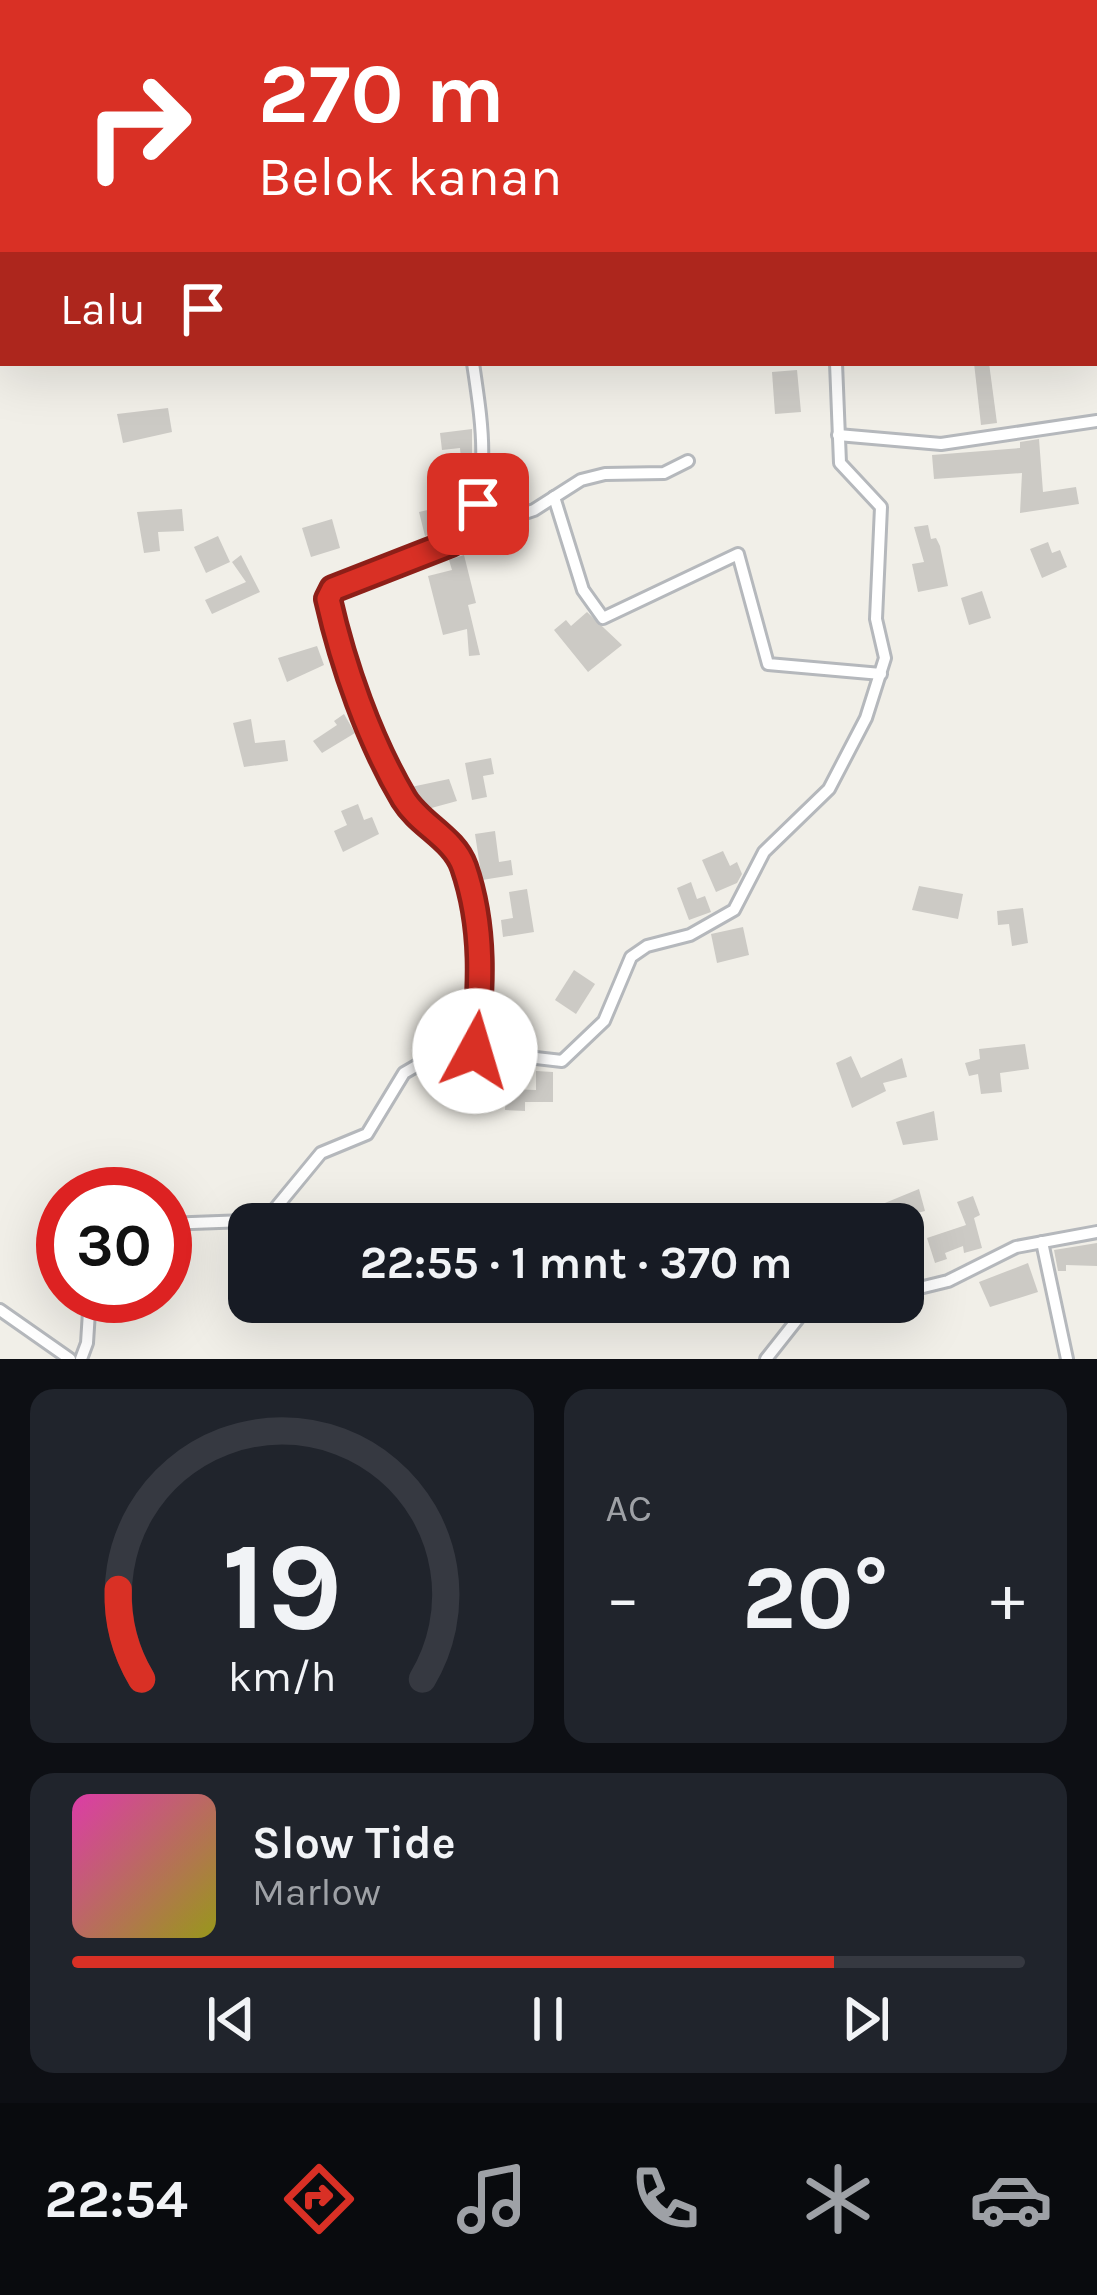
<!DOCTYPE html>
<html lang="id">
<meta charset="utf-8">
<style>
body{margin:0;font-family:Karla,sans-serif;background:#20242c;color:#f1f3f6;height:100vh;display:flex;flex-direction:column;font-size:45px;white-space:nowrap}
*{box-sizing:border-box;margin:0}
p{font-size:39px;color:#9ea1a6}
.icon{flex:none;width:66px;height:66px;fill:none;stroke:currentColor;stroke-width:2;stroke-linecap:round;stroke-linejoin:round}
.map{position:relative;height:1359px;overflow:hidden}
.side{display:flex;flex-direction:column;gap:30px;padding:30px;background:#0d0f14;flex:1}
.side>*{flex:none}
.hud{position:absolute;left:0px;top:0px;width:1098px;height:366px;box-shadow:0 12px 48px #0002;background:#d93025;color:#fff;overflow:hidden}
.speed{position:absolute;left:36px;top:1167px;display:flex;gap:24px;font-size:60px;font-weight:700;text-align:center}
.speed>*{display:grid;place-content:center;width:156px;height:156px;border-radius:50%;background:#171b24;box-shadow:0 12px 48px #0002;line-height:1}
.speed .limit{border:18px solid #d22;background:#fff;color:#111}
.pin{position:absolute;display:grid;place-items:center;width:102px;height:102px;color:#fff;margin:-51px;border-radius:24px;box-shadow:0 6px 18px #0006}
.me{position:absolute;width:132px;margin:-66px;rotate:6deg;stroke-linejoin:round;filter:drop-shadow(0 0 9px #0008)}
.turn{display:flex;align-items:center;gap:42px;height:252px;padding:0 60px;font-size:54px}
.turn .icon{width:156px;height:156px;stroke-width:2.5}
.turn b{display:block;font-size:84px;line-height:102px}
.then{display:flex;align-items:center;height:114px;padding:0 60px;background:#0003;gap:24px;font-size:45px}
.big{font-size:90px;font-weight:700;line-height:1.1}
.side .widget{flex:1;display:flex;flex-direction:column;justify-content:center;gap:18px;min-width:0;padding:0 42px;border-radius:24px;background:#20242c}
.side .dial{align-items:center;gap:0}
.dial svg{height:312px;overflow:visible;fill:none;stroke:#363941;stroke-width:7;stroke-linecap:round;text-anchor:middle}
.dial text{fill:#f1f3f6;stroke:none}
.song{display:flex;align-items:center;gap:36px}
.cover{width:144px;height:144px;border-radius:18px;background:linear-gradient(135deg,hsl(320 70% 55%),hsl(60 70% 35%))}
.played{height:12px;border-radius:6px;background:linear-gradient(90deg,#d93025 80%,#363941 80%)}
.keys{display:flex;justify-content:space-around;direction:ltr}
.heat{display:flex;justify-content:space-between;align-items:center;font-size:66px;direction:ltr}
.side .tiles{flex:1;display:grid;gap:30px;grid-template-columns:1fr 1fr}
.widget:last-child{grid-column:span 2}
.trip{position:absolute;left:228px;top:1203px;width:696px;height:120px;border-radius:24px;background:#171b24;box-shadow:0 12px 48px #0002;font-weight:700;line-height:120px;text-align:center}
.tab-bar{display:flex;height:192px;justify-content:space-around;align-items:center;background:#090b0e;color:#9ea1a6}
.tab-bar .icon{width:84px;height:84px}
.tab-bar .active{color:#d93025}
.tab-bar b{font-size:54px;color:#f1f3f6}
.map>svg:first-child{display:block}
.building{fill:#cccac5}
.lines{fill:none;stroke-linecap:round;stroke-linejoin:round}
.minor-casing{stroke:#b5b8bc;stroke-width:16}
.minor{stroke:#fff;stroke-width:10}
.route-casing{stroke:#8d1f18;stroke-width:30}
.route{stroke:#d93025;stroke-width:21}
</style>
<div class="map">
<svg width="1097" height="1359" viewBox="0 0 1097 1359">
<rect width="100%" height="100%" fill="#f1efe8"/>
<g class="building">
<polygon points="974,363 989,363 997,423 981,425"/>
<polygon points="797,370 801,412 775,414 772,372"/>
<polygon points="168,408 172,432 123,443 117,414"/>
<polygon points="472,429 472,460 461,460 460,448 442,450 440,433"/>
<polygon points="1039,439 1043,492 1076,487 1079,504 1020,513 1022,473 934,479 932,455 1020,448 1020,442"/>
<polygon points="449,505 455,527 425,536 419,512"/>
<polygon points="182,509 184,531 158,532 160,551 144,553 137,512"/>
<polygon points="332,519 340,548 311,557 302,528"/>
<polygon points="928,525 931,539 936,538 940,546 948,586 918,592 912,564 924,562 914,527"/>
<polygon points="218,536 230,562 206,573 194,547"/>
<polygon points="1048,542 1052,553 1060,550 1067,567 1042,578 1030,549"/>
<polygon points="241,555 260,592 212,614 205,600 246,582 232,562"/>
<polygon points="464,555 476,603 468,605 480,655 469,656 467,629 443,635 428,576 452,570 449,560"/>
<polygon points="982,591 991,618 969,625 961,598"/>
<polygon points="587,612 622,645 588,672 554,630 566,620 571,626"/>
<polygon points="317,646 324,665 287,682 278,658"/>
<polygon points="344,714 355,733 322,753 313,741 337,725 334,721"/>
<polygon points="251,719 255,743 285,740 288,761 244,767 233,723"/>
<polygon points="491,758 494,774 483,776 487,797 472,800 465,763"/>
<polygon points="449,779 457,801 424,810 411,787"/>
<polygon points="358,804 364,820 372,817 379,834 343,852 334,831 347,825 341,811"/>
<polygon points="495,831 499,862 511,860 513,875 482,880 475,834"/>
<polygon points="723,851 730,866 737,862 742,874 737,883 716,892 702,860"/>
<polygon points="691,882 697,899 705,896 711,912 689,920 677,888"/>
<polygon points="919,886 963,894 958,919 912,910"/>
<polygon points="527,889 534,932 503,937 501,920 513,918 509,892"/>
<polygon points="1023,908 1028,943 1012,946 1009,924 998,925 997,911"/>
<polygon points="743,927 749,955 717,963 711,934"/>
<polygon points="574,970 595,984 576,1014 555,1000"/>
<polygon points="1025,1044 1029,1069 1000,1073 1002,1092 981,1094 978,1074 969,1076 965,1063 980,1059 979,1049"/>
<polygon points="851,1056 861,1078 902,1058 907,1077 883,1083 886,1091 852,1108 836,1063"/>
<polygon points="536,1071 553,1072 553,1102 525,1102 525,1111 505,1110 506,1089 536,1090"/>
<polygon points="934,1111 938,1140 903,1145 896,1122"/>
<polygon points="919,1189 925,1211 902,1217 904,1224 885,1224 880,1205"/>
<polygon points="973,1196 980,1215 974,1218 982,1248 964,1253 963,1246 945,1253 947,1259 935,1263 927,1238 966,1225 957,1202"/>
<polygon points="1097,1243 1097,1266 1066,1265 1066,1271 1058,1271 1054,1250"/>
<polygon points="1028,1263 1038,1292 990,1307 979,1282"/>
</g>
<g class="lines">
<g class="minor-casing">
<g id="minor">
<polyline points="599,0 600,3"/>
<polyline points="881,0 882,3"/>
<polyline points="838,435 941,444 1097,421"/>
<polyline points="554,497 583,590 603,618 738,554 768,664 881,674"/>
<path d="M466,533C491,474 482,425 473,363"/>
<path d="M475,1051C481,988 489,920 461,860C452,839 424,827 410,808C384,772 328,636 330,593L466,533L534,510L581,480L605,474L664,473L688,461"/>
<polyline points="165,1224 246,1221 274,1210 321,1153 367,1134 404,1073 423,1062 475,1051 562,1061 604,1021 631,957 647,946 690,935 734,910 764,852 829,789 866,718 885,658 876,619 881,507 840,463 836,363"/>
<polyline points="1042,1242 1067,1359"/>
<polyline points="903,1292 948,1281 1016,1247 1097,1232"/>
<polyline points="0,1310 70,1359"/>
<polyline points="81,1359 87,1343 90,1296"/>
<polyline points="766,1359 800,1316 845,1302"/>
</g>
</g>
<use href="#minor" class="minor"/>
</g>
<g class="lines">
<g class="route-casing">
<path id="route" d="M475,1051C481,988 485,928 464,867C454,838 420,825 404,799C369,740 343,665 328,599L333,589L451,543L466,533L478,504"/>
</g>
<use href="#route" class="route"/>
</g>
</svg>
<div class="speed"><div class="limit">30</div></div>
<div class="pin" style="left:478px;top:504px;background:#d93025"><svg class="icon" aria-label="arrive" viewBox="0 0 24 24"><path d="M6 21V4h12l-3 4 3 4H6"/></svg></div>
<svg class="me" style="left:475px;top:1051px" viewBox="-20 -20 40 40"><circle r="19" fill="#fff"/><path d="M0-13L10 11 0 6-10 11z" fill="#d93025"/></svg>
<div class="trip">22:55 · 1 mnt · 370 m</div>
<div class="hud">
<div class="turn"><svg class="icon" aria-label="right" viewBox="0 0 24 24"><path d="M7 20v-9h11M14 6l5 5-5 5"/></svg><div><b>270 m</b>Belok kanan</div></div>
<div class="then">Lalu<svg class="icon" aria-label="arrive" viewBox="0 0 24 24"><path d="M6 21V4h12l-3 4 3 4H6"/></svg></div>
</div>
</div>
<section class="side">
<div class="tiles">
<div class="widget dial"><svg viewBox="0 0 100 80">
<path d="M14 69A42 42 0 1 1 86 69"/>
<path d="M14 69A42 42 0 0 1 8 46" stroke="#d93025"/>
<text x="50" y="56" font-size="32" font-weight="700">19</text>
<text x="50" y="72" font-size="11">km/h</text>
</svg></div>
<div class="widget"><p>AC</p>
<div class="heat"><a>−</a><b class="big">20°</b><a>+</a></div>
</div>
<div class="widget">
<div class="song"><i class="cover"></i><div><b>Slow Tide</b><p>Marlow</p></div></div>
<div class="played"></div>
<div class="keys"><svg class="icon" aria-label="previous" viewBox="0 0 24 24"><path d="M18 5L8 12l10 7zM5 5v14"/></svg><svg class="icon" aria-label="pause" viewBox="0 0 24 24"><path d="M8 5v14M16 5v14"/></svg><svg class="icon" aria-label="next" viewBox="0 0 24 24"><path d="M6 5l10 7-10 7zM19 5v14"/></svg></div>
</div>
</div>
</section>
<nav class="tab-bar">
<b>22:54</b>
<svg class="icon active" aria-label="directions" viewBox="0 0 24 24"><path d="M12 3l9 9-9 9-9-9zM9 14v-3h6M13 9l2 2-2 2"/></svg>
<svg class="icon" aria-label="music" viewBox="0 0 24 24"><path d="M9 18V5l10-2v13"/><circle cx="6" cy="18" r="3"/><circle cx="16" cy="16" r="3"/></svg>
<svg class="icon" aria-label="phone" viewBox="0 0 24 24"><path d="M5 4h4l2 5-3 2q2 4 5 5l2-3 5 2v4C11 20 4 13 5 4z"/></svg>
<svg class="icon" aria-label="climate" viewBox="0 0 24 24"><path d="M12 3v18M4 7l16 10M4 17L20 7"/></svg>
<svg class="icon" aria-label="car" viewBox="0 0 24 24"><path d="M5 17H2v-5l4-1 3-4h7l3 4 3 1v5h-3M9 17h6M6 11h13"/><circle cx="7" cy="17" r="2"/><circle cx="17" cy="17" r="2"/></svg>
</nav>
